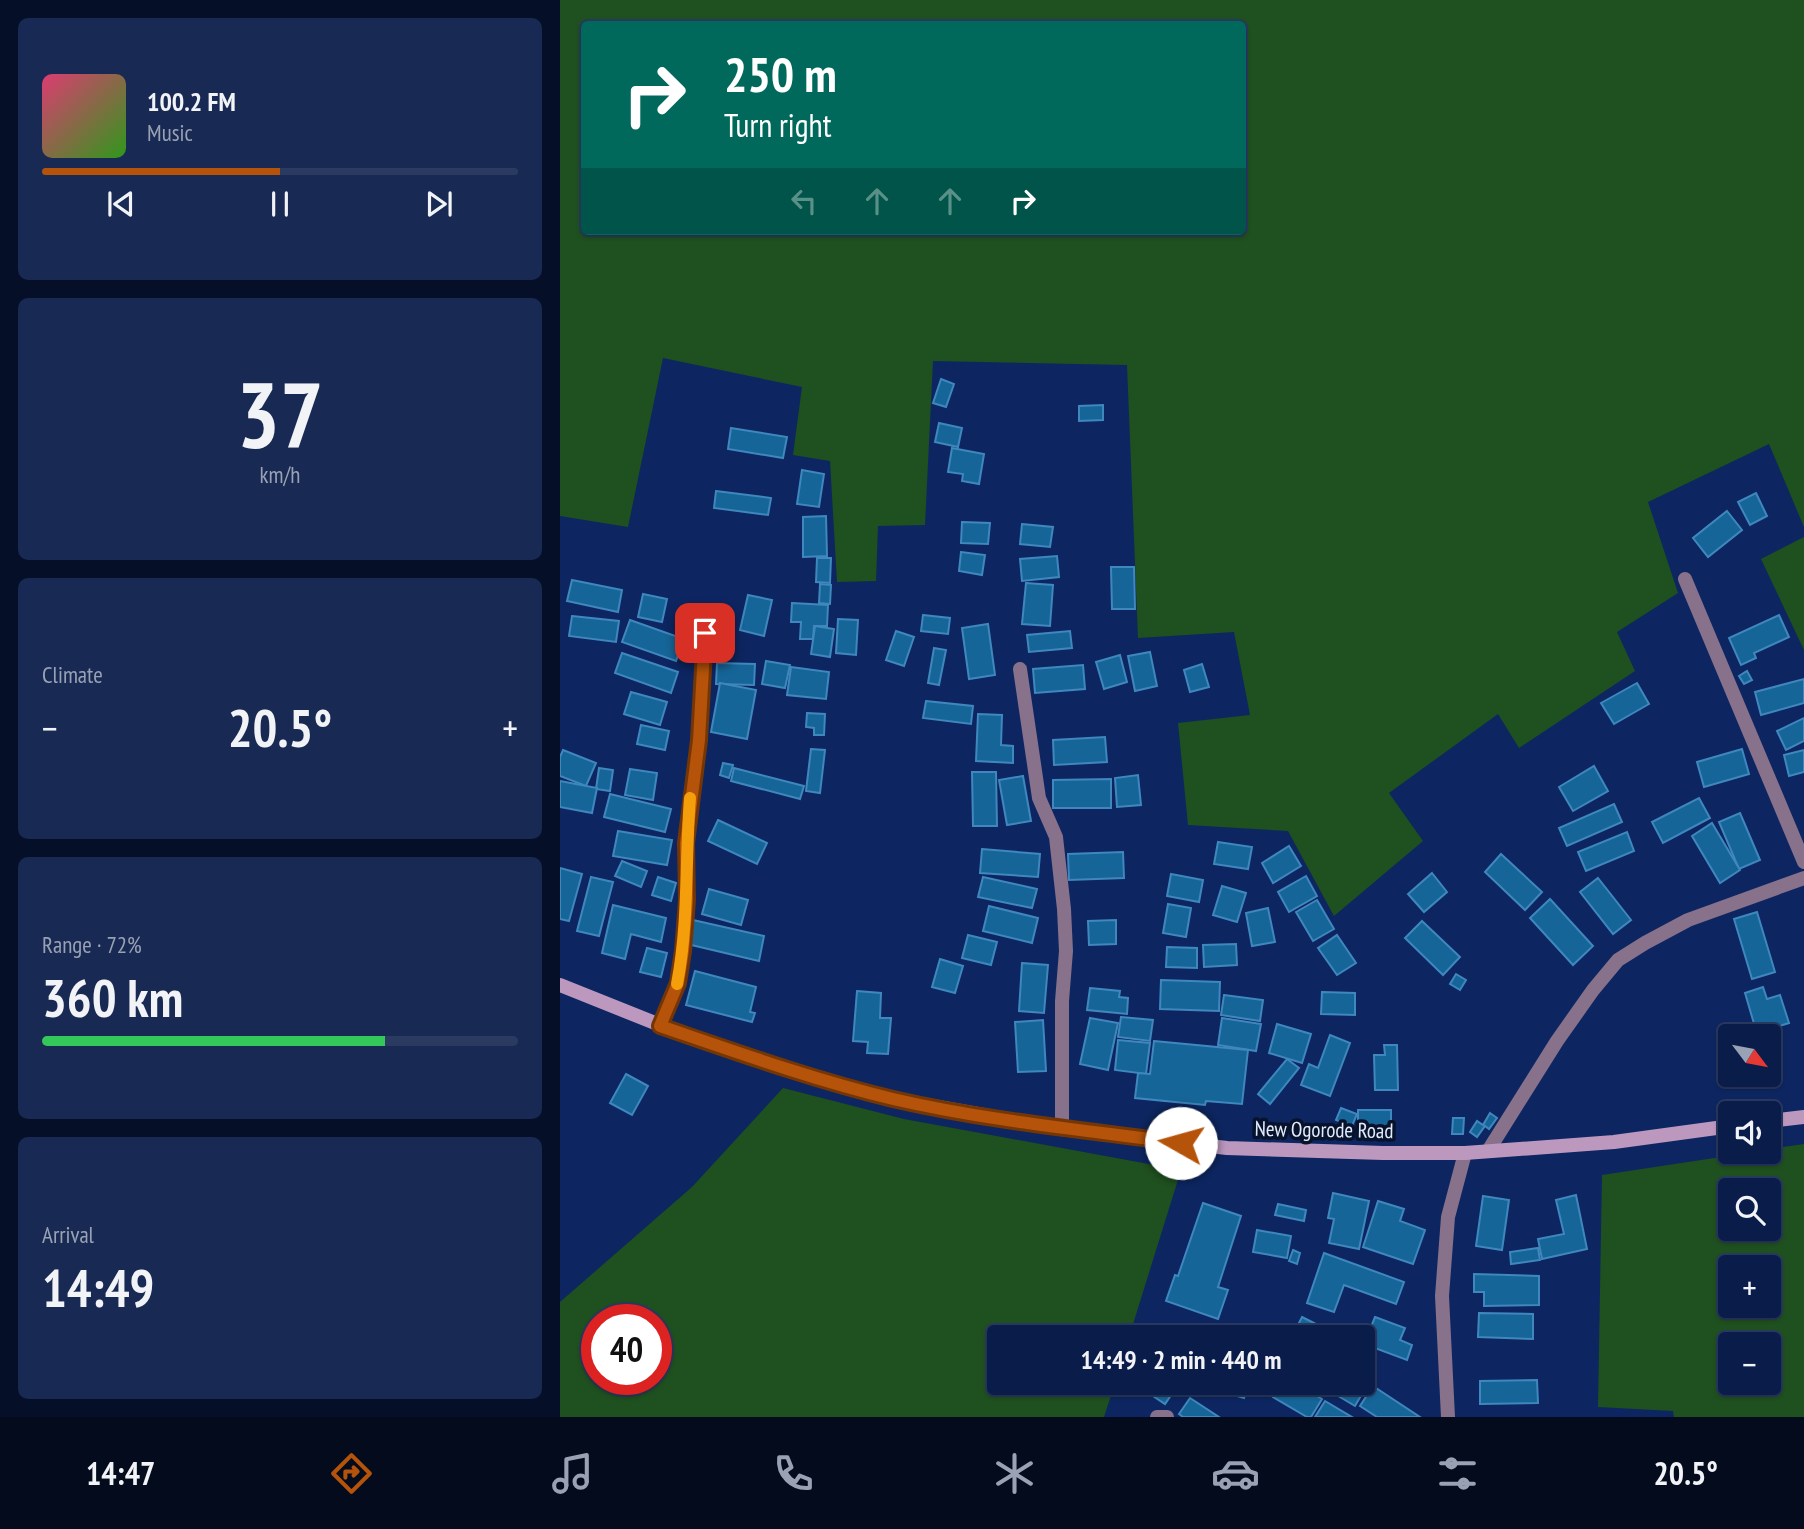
<!DOCTYPE html>
<meta charset="utf-8">
<style>
body{margin:0;font-family:"PT Sans Narrow",sans-serif;background:#182953;color:#f1f3f6;height:100vh;display:flex;flex-direction:column;font-size:26px;white-space:nowrap}
*{box-sizing:border-box;margin:0}
p{font-size:23px;color:#99a1b4}
.icon{flex:none;width:38px;height:38px;fill:none;stroke:currentColor;stroke-width:2;stroke-linecap:round;stroke-linejoin:round}
.map{position:relative;flex:1;overflow:hidden}
.panel{display:flex;flex-direction:column;gap:18px;padding:18px;background:#060f28;width:560px}
.panel>*{flex:none}
.top-card{position:absolute;left:21px;top:21px;width:665px;height:214px;border-radius:7px;box-shadow:0 2px 5px #0004,0 0 0 2px #2a3a61;background:#00695c;color:#fff;overflow:hidden}
.needle{width:46px;rotate:122deg}
.fabs{position:absolute;left:1158px;top:1024px;display:grid;gap:14px}
.fabs a{display:grid;place-items:center;width:63px;height:63px;border-radius:7px;background:#0a1c49;box-shadow:0 2px 5px #0004,0 0 0 2px #2a3a61;font-size:35px}
.speed{position:absolute;left:21px;top:1304px;display:flex;gap:14px;font-size:35px;font-weight:700;text-align:center}
.speed>*{display:grid;place-content:center;width:91px;height:91px;border-radius:50%;background:#0a1c49;box-shadow:0 2px 5px #0004,0 0 0 2px #2a3a61;line-height:1}
.speed .limit{border:10px solid #d22;background:#fff;color:#111}
.pin{position:absolute;display:grid;place-items:center;width:60px;height:60px;color:#fff;margin:-30px;border-radius:14px;box-shadow:0 4px 10px #0006}
.me{position:absolute;width:77px;margin:-38px;rotate:277deg;stroke-linejoin:round;filter:drop-shadow(0 0 5px #0008)}
.turn{display:flex;align-items:center;gap:24px;height:147px;padding:0 28px;font-size:32px}
.turn .icon{width:91px;height:91px;stroke-width:2.5}
.turn b{display:block;font-size:49px;line-height:60px}
.lanes{display:flex;align-items:center;height:66px;padding:0 28px;background:#0003;justify-content:center;gap:35px;direction:ltr}
.lanes .off{opacity:.35}
.big{font-size:52px;font-weight:600;line-height:1.1}
.panel .widget{flex:1;display:flex;flex-direction:column;justify-content:center;gap:10px;min-width:0;padding:0 24px;border-radius:10px;background:#182953}
.panel .dial{align-items:center;gap:0}
.dial b{font-size:91px;line-height:1}
.song{display:flex;align-items:center;gap:21px}
.cover{width:84px;height:84px;border-radius:10px;background:linear-gradient(135deg,hsl(340 70% 55%),hsl(110 70% 35%))}
.played{height:7px;border-radius:4px;background:linear-gradient(90deg,#b45309 50%,#2a3a61 50%)}
.keys{display:flex;justify-content:space-around;direction:ltr}
.heat{display:flex;justify-content:space-between;align-items:center;font-size:38px;direction:ltr}
.charge{height:10px;border-radius:5px;background:linear-gradient(90deg,#34c759 72%,#2a3a61 0)}
.trip{position:absolute;left:427px;top:1325px;width:388px;height:70px;border-radius:7px;background:#0a1c49;box-shadow:0 2px 5px #0004,0 0 0 2px #2a3a61;font-weight:600;line-height:70px;text-align:center}
.menu{display:flex;height:112px;justify-content:space-around;align-items:center;background:#040b1d;color:#99a1b4}
.menu .icon{width:49px;height:49px}
.menu .on{color:#b45309}
.menu b{font-size:32px;color:#f1f3f6}
main{display:flex;flex:1;min-height:0}
.map>svg:first-child{display:block}
.green{fill:#1f501f;fill-rule:evenodd}
.building{fill:#166598;stroke:#3f87bd;stroke-width:2}
.lines{fill:none;stroke-linecap:round;stroke-linejoin:round}
.street{stroke:#88718a;stroke-width:14}
.secondary{stroke:#bc98bf;stroke-width:14}
.route-casing{stroke:#753606;stroke-width:18}
.route{stroke:#b45309;stroke-width:12}
.slow{stroke:#f59e0b;stroke-width:12}
.labels{text-anchor:middle;stroke-width:7;stroke-linejoin:round;paint-order:stroke}
.street-label{font-size:21px;fill:#e3ebfa;stroke:#07132c}
</style>
<main>
<section class="panel">
<div class="widget">
<div class="song"><i class="cover"></i><div><b>100.2 FM</b><p>Music</p></div></div>
<div class="played"></div>
<div class="keys"><svg class="icon" aria-label="previous" viewBox="0 0 24 24"><path d="M18 5L8 12l10 7zM5 5v14"/></svg><svg class="icon" aria-label="pause" viewBox="0 0 24 24"><path d="M8 5v14M16 5v14"/></svg><svg class="icon" aria-label="next" viewBox="0 0 24 24"><path d="M6 5l10 7-10 7zM19 5v14"/></svg></div>
</div>
<div class="widget dial"><b>37</b><p>km/h</p></div>
<div class="widget"><p>Climate</p>
<div class="heat"><a>−</a><b class="big">20.5°</b><a>+</a></div>
</div>
<div class="widget"><p>Range · 72%</p><b class="big">360 km</b><div class="charge"></div></div>
<div class="widget"><p>Arrival</p><b class="big">14:49</b></div>
</section>
<div class="map">
<svg width="1244" height="1417" viewBox="0 0 1244 1417">
<rect width="100%" height="100%" fill="#0d2661"/>
<g class="green">
<path d="M0,0H1244V527L1209,444L1088,502L1118,593L1057,632L1075,671L959,748L938,714L829,793L863,841L774,916L728,831L628,825L618,723L690,715L674,632L578,638L567,365L373,361L365,525L318,526L316,581L277,582L270,461L233,455L242,387L103,358L68,527L0,516ZM24,24H682V231H24Z"/>
<polygon points="1244,537 1244,650 1201,559"/>
<path d="M223,1088L344,1119L621,1170L569,1337H439V1382L555,1383L544,1417H0V1302L132,1187ZM37,1320H96V1379H37Z"/>
<path d="M1244,1144V1417H1114L1113,1411L1038,1407L1042,1175L1194,1152H1209V1149ZM1171,1190H1209V1228H1171ZM1171,1267H1209V1306H1171ZM1171,1344H1209V1382H1171Z"/>
</g>
<g class="building">
<polygon points="381,379 394,384 386,407 373,403"/>
<polygon points="543,405 543,420 519,421 519,406"/>
<polygon points="379,423 402,428 398,447 375,442"/>
<polygon points="171,428 227,437 223,458 168,449"/>
<polygon points="392,448 424,454 419,484 402,481 403,474 388,472"/>
<polygon points="242,470 264,474 259,507 237,504"/>
<polygon points="156,491 211,498 208,515 154,508"/>
<polygon points="1196,493 1207,516 1190,525 1178,502"/>
<polygon points="1167,511 1182,530 1148,557 1133,538"/>
<polygon points="266,516 267,556 243,557 243,517"/>
<polygon points="402,522 430,523 428,544 401,543"/>
<polygon points="462,524 493,527 490,547 460,544"/>
<polygon points="401,552 425,555 422,575 399,571"/>
<polygon points="497,556 499,577 462,581 460,559"/>
<polygon points="257,558 271,558 270,583 256,582"/>
<polygon points="551,567 574,567 575,609 552,609"/>
<polygon points="12,580 62,590 58,612 7,601"/>
<polygon points="466,583 493,585 490,626 462,624"/>
<polygon points="260,584 271,585 270,604 259,603"/>
<polygon points="83,594 107,599 102,622 78,617"/>
<polygon points="188,595 212,600 204,636 180,630"/>
<polygon points="232,603 268,605 267,626 254,626 253,639 240,639 241,622 231,622"/>
<polygon points="363,615 390,618 388,634 361,631"/>
<polygon points="1219,615 1229,637 1194,653 1196,658 1181,665 1169,638"/>
<polygon points="12,616 59,621 56,642 9,636"/>
<polygon points="278,619 298,620 296,655 276,653"/>
<polygon points="70,620 124,639 116,661 62,642"/>
<polygon points="428,624 435,675 409,679 402,628"/>
<polygon points="255,626 274,629 270,657 251,654"/>
<polygon points="336,631 354,637 344,666 326,660"/>
<polygon points="510,631 512,648 469,652 467,635"/>
<polygon points="374,648 386,650 379,685 368,683"/>
<polygon points="590,652 597,686 575,691 568,656"/>
<polygon points="62,653 118,672 111,693 55,673"/>
<polygon points="560,655 567,682 544,689 536,662"/>
<polygon points="206,661 230,665 225,688 202,684"/>
<polygon points="157,663 195,664 194,685 156,684"/>
<polygon points="642,664 649,687 630,692 624,670"/>
<polygon points="523,665 525,689 475,693 473,669"/>
<polygon points="231,667 269,672 266,699 227,695"/>
<polygon points="1187,671 1192,680 1184,684 1179,676"/>
<polygon points="1244,679 1244,703 1201,715 1195,692"/>
<polygon points="160,683 196,690 187,739 151,732"/>
<polygon points="1077,683 1089,704 1054,724 1041,703"/>
<polygon points="71,692 107,702 100,725 64,714"/>
<polygon points="366,701 413,706 411,724 363,718"/>
<polygon points="247,713 265,714 264,735 254,735 254,728 246,727"/>
<polygon points="418,714 442,715 441,745 453,746 453,763 416,761"/>
<polygon points="1244,718 1244,741 1226,750 1217,731"/>
<polygon points="81,725 109,731 105,750 77,744"/>
<polygon points="545,737 547,762 494,765 493,740"/>
<polygon points="251,749 265,750 260,793 246,791"/>
<polygon points="1182,749 1189,774 1144,787 1137,762"/>
<polygon points="3,750 36,763 26,786 0,776 0,757"/>
<polygon points="1244,750 1244,772 1229,776 1224,755"/>
<polygon points="163,763 173,765 169,778 160,775"/>
<polygon points="1034,766 1048,791 1013,811 999,787"/>
<polygon points="39,768 53,770 50,791 36,789"/>
<polygon points="174,768 244,786 240,799 171,781"/>
<polygon points="70,769 97,773 93,800 65,795"/>
<polygon points="412,772 436,772 437,826 413,826"/>
<polygon points="578,775 581,805 557,807 555,778"/>
<polygon points="463,776 471,821 447,825 439,780"/>
<polygon points="551,779 551,808 493,808 493,780"/>
<polygon points="0,781 37,788 32,813 0,807"/>
<polygon points="50,794 111,809 105,832 44,817"/>
<polygon points="1139,798 1150,818 1103,843 1092,822"/>
<polygon points="1054,804 1062,822 1007,846 999,828"/>
<polygon points="1180,813 1200,860 1179,869 1159,822"/>
<polygon points="158,820 207,843 197,864 148,841"/>
<polygon points="1152,823 1180,870 1160,883 1132,836"/>
<polygon points="58,831 112,840 107,865 53,856"/>
<polygon points="1067,832 1074,851 1026,871 1018,852"/>
<polygon points="658,842 692,847 688,869 654,864"/>
<polygon points="729,846 741,866 713,883 702,863"/>
<polygon points="422,849 480,854 478,877 420,873"/>
<polygon points="563,852 564,878 509,880 508,854"/>
<polygon points="941,854 982,892 965,910 925,872"/>
<polygon points="62,861 87,871 81,887 55,876"/>
<polygon points="0,868 22,874 9,921 0,919"/>
<polygon points="872,873 887,892 864,912 848,894"/>
<polygon points="611,874 643,880 639,902 607,896"/>
<polygon points="746,876 757,896 729,912 718,892"/>
<polygon points="31,877 53,882 39,936 17,931"/>
<polygon points="98,877 116,883 111,901 92,895"/>
<polygon points="423,877 477,889 472,908 418,897"/>
<polygon points="1038,878 1071,920 1053,934 1020,892"/>
<polygon points="662,886 686,893 677,922 653,915"/>
<polygon points="149,889 188,900 181,925 142,914"/>
<polygon points="990,899 1033,946 1013,965 970,918"/>
<polygon points="757,900 774,929 753,941 736,912"/>
<polygon points="608,904 631,908 626,937 603,933"/>
<polygon points="53,905 106,918 101,942 71,934 65,959 42,953"/>
<polygon points="429,906 478,918 472,943 423,931"/>
<polygon points="708,908 715,942 692,946 686,913"/>
<polygon points="1197,912 1215,972 1192,979 1174,919"/>
<polygon points="133,920 204,936 199,961 127,944"/>
<polygon points="556,920 556,944 529,945 528,921"/>
<polygon points="862,921 900,957 883,975 845,938"/>
<polygon points="408,935 437,942 431,965 402,958"/>
<polygon points="777,935 796,963 777,975 758,948"/>
<polygon points="676,944 677,965 644,967 643,945"/>
<polygon points="607,947 637,948 637,968 606,967"/>
<polygon points="87,948 107,953 101,977 80,972"/>
<polygon points="380,959 403,966 395,993 372,987"/>
<polygon points="462,963 488,965 484,1013 459,1011"/>
<polygon points="135,971 196,987 190,1012 195,1013 192,1022 126,1005"/>
<polygon points="896,974 906,980 900,990 890,984"/>
<polygon points="601,980 660,982 659,1011 600,1009"/>
<polygon points="1203,987 1207,999 1220,995 1229,1023 1191,1035 1189,1029 1195,1027 1185,993"/>
<polygon points="530,988 560,991 559,997 568,998 567,1014 527,1010"/>
<polygon points="297,991 321,993 320,1018 331,1018 328,1054 307,1053 308,1042 293,1041"/>
<polygon points="762,992 795,993 795,1015 761,1014"/>
<polygon points="664,995 703,1000 700,1021 661,1015"/>
<polygon points="561,1017 593,1020 590,1041 558,1037"/>
<polygon points="530,1018 558,1023 548,1070 520,1064"/>
<polygon points="662,1018 701,1024 696,1051 658,1045"/>
<polygon points="483,1020 486,1071 458,1072 455,1022"/>
<polygon points="717,1024 751,1034 742,1063 709,1053"/>
<polygon points="770,1035 790,1043 770,1096 741,1085 749,1064 758,1068"/>
<polygon points="558,1040 590,1043 586,1074 555,1070"/>
<polygon points="594,1041 688,1050 682,1104 646,1101 645,1105 575,1098 578,1073 590,1074"/>
<polygon points="824,1045 837,1045 838,1090 815,1090 814,1055 825,1055"/>
<polygon points="727,1059 739,1068 710,1104 698,1094"/>
<polygon points="66,1074 88,1086 72,1115 50,1103"/>
<polygon points="781,1108 797,1114 792,1126 776,1120"/>
<rect x="798" y="1110" width="33" height="23"/>
<polygon points="930,1113 937,1118 929,1129 925,1126 917,1137 910,1132 917,1121 923,1125"/>
<polygon points="893,1118 904,1118 903,1134 892,1134"/>
<polygon points="773,1193 809,1201 799,1249 769,1243 774,1219 768,1218"/>
<polygon points="1016,1195 1027,1249 982,1259 978,1239 1004,1234 996,1200"/>
<polygon points="923,1196 949,1200 942,1250 916,1246"/>
<polygon points="818,1201 844,1209 840,1221 865,1230 853,1264 803,1247"/>
<polygon points="643,1203 681,1216 658,1287 668,1290 658,1319 606,1301 615,1275 618,1276"/>
<polygon points="718,1204 746,1210 744,1221 715,1215"/>
<polygon points="697,1230 731,1236 727,1258 693,1252"/>
<polygon points="978,1248 980,1260 951,1264 950,1252"/>
<polygon points="733,1250 740,1253 737,1264 729,1261"/>
<polygon points="764,1253 844,1282 836,1304 784,1285 774,1312 747,1303"/>
<polygon points="914,1274 979,1276 979,1305 924,1306 924,1292 914,1292"/>
<polygon points="919,1313 973,1314 973,1339 918,1337"/>
<polygon points="742,1317 766,1329 763,1337 732,1337"/>
<polygon points="815,1317 845,1328 840,1340 852,1345 847,1360 804,1344"/>
<polygon points="803,1378 809,1382 795,1406 768,1390 773,1382 803,1382"/>
<polygon points="977,1380 978,1403 920,1404 920,1381"/>
<polygon points="576,1382 614,1382 618,1385 605,1404 575,1384"/>
<polygon points="660,1382 689,1382 684,1398 657,1390"/>
<polygon points="721,1382 734,1382 762,1399 751,1417 747,1417 713,1397"/>
<polygon points="813,1386 860,1417 817,1417 800,1406"/>
<polygon points="630,1398 659,1417 623,1417 619,1414"/>
<polygon points="765,1401 792,1417 755,1417"/>
</g>
<g class="lines">
<g class="street">
<polyline points="1125,579 1244,862"/>
<polyline points="460,669 479,798 496,837 504,909 506,951 502,1001 502,1129"/>
<polyline points="100,1025 118,983 123,951 126,900 126,843 139,740 145,633"/>
<polyline points="928,1151 997,1041 1033,990 1058,960 1085,943 1128,920 1244,878"/>
<polyline points="597,1417 607,1417"/>
<polyline points="888,1417 882,1296 888,1217 905,1153"/>
</g>
<g class="secondary">
<polyline points="0,985 100,1025 202,1061 333,1099 502,1129 667,1148 823,1153 905,1153 1054,1142 1171,1126"/>
<polyline points="1209,1121 1244,1117"/>
</g>
</g>
<g class="lines">
<g class="route-casing">
<path id="route" d="M145,633L139,740L126,843L127,900L123,951L118,983L100,1026C176,1052 254,1080 333,1099C428,1121 525,1130 621,1143"/>
</g>
<use href="#route" class="route"/>
<path class="slow" d="M117,984C129,922 125,860 130,798"/>
</g>
<g class="labels">
<g class="street-label">
<text transform="translate(764 1130) rotate(1)" y="7">New Ogorode Road</text>
</g>
</g>
</svg>
<div class="fabs">
<a><svg class="needle" viewBox="-14 -14 28 28"><path d="M0-13l5 13h-10z" fill="#e53935"/><path d="M0 13l5-13h-10z" fill="#99a1b4"/></svg></a>
<a><svg class="icon" aria-label="sound" viewBox="0 0 24 24"><path d="M4 9h4l5-4v14l-5-4H4zM17 9q2 3 0 6"/></svg></a>
<a><svg class="icon" aria-label="search" viewBox="0 0 24 24"><circle cx="10" cy="10" r="6"/><path d="M15 15l6 6"/></svg></a>
<a>+</a>
<a>−</a>
</div>
<div class="speed"><div class="limit">40</div></div>
<div class="pin" style="left:145px;top:633px;background:#d93025"><svg class="icon" aria-label="arrive" viewBox="0 0 24 24"><path d="M6 21V4h12l-3 4 3 4H6"/></svg></div>
<svg class="me" style="left:621px;top:1143px" viewBox="-20 -20 40 40"><circle r="19" fill="#fff"/><path d="M0-13L10 11 0 6-10 11z" fill="#b45309"/></svg>
<div class="trip">14:49 · 2 min · 440 m</div>
<div class="top-card">
<div class="turn"><svg class="icon" aria-label="right" viewBox="0 0 24 24"><path d="M7 20v-9h11M14 6l5 5-5 5"/></svg><div><b>250 m</b>Turn right</div></div>
<div class="lanes"><svg class="icon off" aria-label="left" viewBox="0 0 24 24"><path d="M17 20v-9H6M10 6l-5 5 5 5"/></svg><svg class="icon off" aria-label="ahead" viewBox="0 0 24 24"><path d="M12 20V5M6 11l6-6 6 6"/></svg><svg class="icon off" aria-label="ahead" viewBox="0 0 24 24"><path d="M12 20V5M6 11l6-6 6 6"/></svg><svg class="icon" aria-label="right" viewBox="0 0 24 24"><path d="M7 20v-9h11M14 6l5 5-5 5"/></svg></div>
</div>
</div>
</main>
<nav class="menu">
<b>14:47</b>
<svg class="icon on" aria-label="directions" viewBox="0 0 24 24"><path d="M12 3l9 9-9 9-9-9zM9 14v-3h6M13 9l2 2-2 2"/></svg>
<svg class="icon" aria-label="music" viewBox="0 0 24 24"><path d="M9 18V5l10-2v13"/><circle cx="6" cy="18" r="3"/><circle cx="16" cy="16" r="3"/></svg>
<svg class="icon" aria-label="phone" viewBox="0 0 24 24"><path d="M5 4h4l2 5-3 2q2 4 5 5l2-3 5 2v4C11 20 4 13 5 4z"/></svg>
<svg class="icon" aria-label="climate" viewBox="0 0 24 24"><path d="M12 3v18M4 7l16 10M4 17L20 7"/></svg>
<svg class="icon" aria-label="car" viewBox="0 0 24 24"><path d="M5 17H2v-5l4-1 3-4h7l3 4 3 1v5h-3M9 17h6M6 11h13"/><circle cx="7" cy="17" r="2"/><circle cx="17" cy="17" r="2"/></svg>
<svg class="icon" aria-label="filters" viewBox="0 0 24 24"><path d="M4 7h16M4 17h16"/><circle cx="9" cy="7" r="2"/><circle cx="15" cy="17" r="2"/></svg>
<b>20.5°</b>
</nav>
